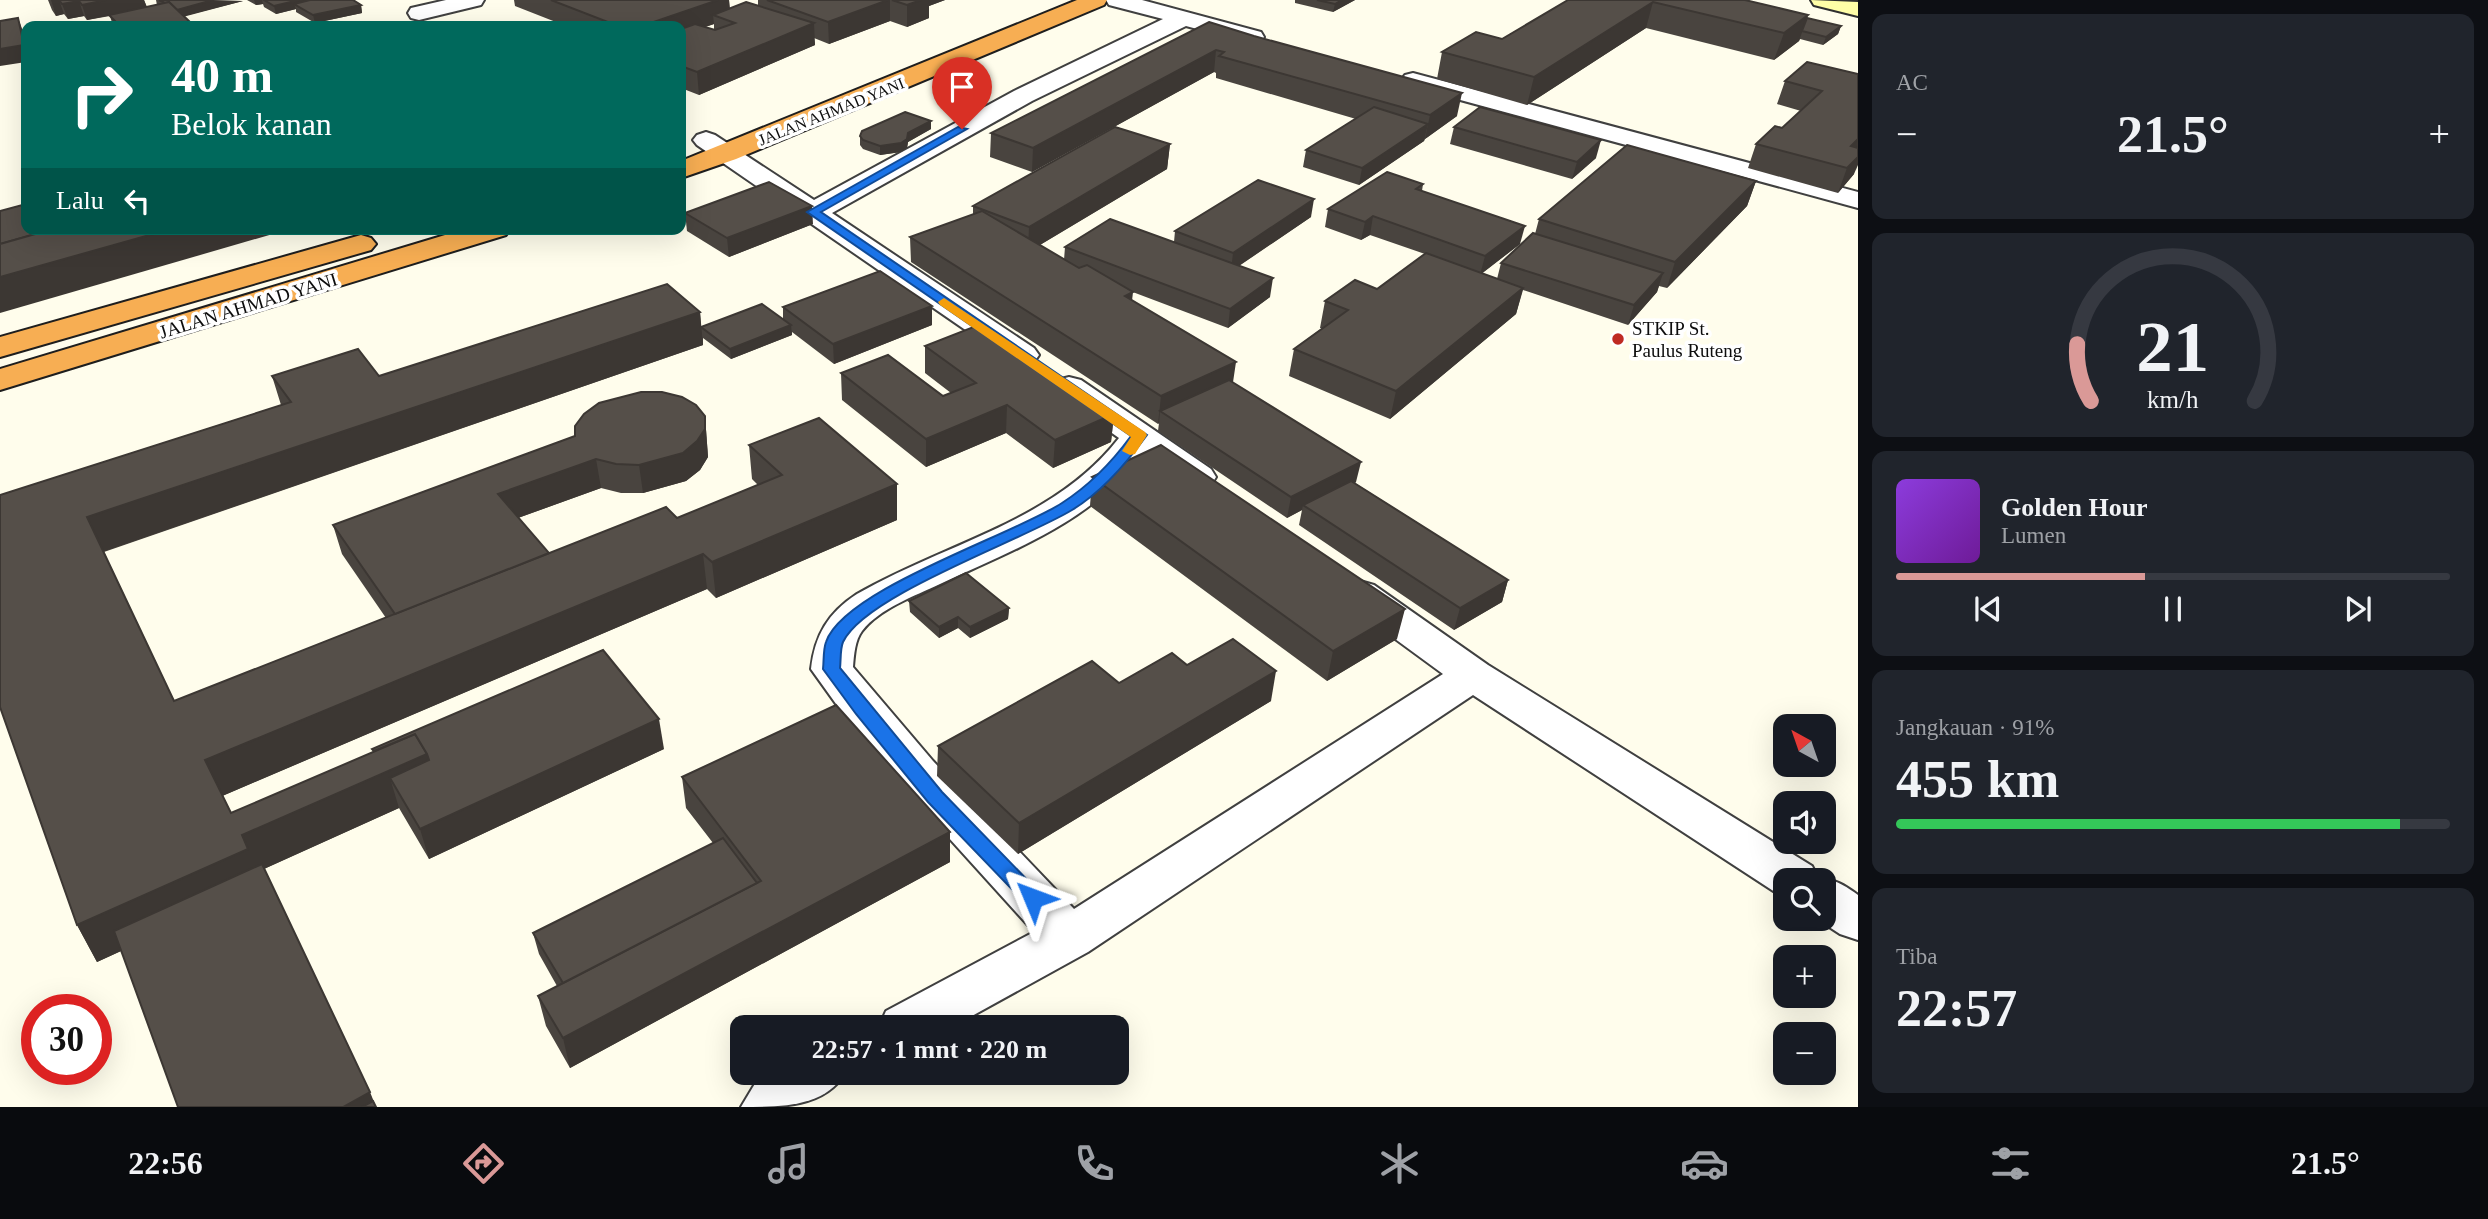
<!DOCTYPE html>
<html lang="id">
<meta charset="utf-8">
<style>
body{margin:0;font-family:"Times New Roman",serif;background:#20242c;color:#f1f3f6;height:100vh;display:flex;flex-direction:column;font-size:26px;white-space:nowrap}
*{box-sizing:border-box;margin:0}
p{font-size:23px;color:#9ea1a6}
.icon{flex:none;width:38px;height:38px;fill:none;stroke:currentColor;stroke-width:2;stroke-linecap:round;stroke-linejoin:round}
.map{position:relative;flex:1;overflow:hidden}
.drawer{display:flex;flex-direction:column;gap:14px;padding:14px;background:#0d0f14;width:630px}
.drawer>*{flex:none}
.top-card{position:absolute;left:21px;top:21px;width:665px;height:214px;border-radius:14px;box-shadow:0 7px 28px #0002;background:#00695c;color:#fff;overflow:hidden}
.needle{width:46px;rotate:320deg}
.controls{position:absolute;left:1773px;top:714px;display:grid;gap:14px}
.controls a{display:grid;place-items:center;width:63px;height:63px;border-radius:14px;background:#171b24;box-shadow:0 7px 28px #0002;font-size:35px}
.speed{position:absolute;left:21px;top:994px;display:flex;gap:14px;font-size:35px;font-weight:700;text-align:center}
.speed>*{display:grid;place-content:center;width:91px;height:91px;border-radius:50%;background:#171b24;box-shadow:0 7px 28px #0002;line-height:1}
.speed .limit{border:10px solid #d22;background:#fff;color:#111}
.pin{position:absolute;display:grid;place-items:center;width:60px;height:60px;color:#fff;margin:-72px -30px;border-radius:50% 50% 50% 0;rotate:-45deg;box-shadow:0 0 7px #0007}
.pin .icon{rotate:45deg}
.me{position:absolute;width:77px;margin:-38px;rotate:314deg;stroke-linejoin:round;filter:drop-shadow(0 0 5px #0008)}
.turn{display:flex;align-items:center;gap:24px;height:147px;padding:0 35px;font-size:32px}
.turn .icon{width:91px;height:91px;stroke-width:2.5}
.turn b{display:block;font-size:49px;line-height:60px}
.then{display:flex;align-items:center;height:66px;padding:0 35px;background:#0003;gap:14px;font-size:26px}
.big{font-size:52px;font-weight:800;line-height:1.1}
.drawer .widget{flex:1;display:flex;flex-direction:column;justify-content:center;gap:10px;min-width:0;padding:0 24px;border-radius:14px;background:#20242c}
.drawer .dial{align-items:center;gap:0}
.dial svg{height:182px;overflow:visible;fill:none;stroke:#363941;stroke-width:7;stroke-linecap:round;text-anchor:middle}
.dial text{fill:#f1f3f6;stroke:none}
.song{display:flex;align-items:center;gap:21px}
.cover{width:84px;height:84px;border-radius:10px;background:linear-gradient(135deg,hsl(270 70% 55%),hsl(280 70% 35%))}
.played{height:7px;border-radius:4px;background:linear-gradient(90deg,#da9997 45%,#363941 45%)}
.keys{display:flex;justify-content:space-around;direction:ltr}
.heat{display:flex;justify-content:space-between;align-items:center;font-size:38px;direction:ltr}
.charge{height:10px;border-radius:5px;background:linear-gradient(90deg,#34c759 91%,#363941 0)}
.trip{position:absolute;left:730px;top:1015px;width:399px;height:70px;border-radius:14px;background:#171b24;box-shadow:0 7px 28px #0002;font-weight:800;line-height:70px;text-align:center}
.tab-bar{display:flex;height:112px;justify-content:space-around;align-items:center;background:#090b0e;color:#9ea1a6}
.tab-bar .icon{width:49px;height:49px}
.tab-bar .on{color:#da9997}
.tab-bar b{font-size:32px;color:#f1f3f6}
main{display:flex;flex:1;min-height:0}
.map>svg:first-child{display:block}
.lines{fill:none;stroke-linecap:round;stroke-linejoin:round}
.street-casing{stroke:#404040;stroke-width:4}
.secondary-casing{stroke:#2f2f2f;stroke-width:4}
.highway-casing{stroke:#1e1e1e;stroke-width:4}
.street{fill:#fff;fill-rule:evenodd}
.secondary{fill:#fffea7;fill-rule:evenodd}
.highway{fill:#f7ae53;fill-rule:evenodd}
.wall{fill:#49443f;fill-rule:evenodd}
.shaded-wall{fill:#3c3733}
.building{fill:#554f49;stroke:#3c3733;stroke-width:2}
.route{fill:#1a73e8;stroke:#114b97;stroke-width:2}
.slow{fill:#f59e0b}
.poi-dot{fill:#bf2b23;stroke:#fff;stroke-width:2.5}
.labels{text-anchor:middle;stroke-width:7;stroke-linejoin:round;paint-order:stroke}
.far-street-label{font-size:16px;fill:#0d0d0d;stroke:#fff}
.street-label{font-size:19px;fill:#0d0d0d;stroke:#fff}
.poi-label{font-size:19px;fill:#0d0d0d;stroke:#fff;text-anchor:start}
</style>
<main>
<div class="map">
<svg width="1858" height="1107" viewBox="0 0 1858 1107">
<rect width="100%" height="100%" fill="#fffdec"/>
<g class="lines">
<g class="street-casing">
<g id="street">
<polygon points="446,0 484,0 481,5 419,20 411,18 408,13 411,8"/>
<polygon points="1106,0 1142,0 1261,32 1264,37 1261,42 1253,44 1186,26 1032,101 832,213 1034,348 1039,355 1034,362 1023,365 1012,362 697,145 693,140 697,135 706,132 715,135 814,200 1014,91 1163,19 1109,5"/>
<polygon points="1413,73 1858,192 1858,208 1405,85 1401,80 1405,75"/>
<path d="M1069,377L1081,380L1211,469L1216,477L1211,485C1184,491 1164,469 1142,454C1093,521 1013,550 940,584C915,596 880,608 862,631C855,640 854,655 853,667L933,761L1074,909L1443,674L1346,603L1340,594L1346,585L1360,581L1374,585L1488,665L1812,866L1819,880C1833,877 1847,887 1858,895V940L1840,934L1817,919H1824V880H1785V896L1778,894L1473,695L1088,952L952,1027H879L886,1011L1034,932L901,785L844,715L811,669C815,635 828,613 857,594C945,543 1054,522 1119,438L1057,394L1052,387L1057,380Z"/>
<path d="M766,1073H845C825,1107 782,1107 741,1107L759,1077Z"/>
</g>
</g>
<g class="secondary-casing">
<polygon id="secondary" points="1811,0 1858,2 1858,16 1814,5"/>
</g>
<g class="highway-casing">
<g id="highway">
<polygon points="1077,0 1107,0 1104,5 736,159 681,178 681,161"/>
<polygon points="465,229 510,229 506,235 0,390 0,369"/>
<polygon points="361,235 371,238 376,244 371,250 0,357 0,337"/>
</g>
</g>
<use href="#street" class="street"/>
<use href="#secondary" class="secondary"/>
<use href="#highway" class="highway"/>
</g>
<g class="wall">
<polygon points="48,0 144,0 147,7 157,5 156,0 243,1 184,16 192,24 193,26 113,26 110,16 87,20 84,16 68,19 64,14 56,16 52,10"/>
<polygon points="247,0 353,0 361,5 362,13 315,23 296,12 296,9 276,14 264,7 263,4 256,5"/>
<path d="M514,0H729L730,9L758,6V0H945L929,6V18L907,27L890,21L829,44L814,38L815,45L699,95L681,88V26H566L515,6ZM714,24V30L705,27Z"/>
<polygon points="1295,0 1355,0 1333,12 1295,3"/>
<polygon points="1568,0 1745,0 1808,15 1807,18 1841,26 1838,34 1823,45 1800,39 1799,41 1774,60 1646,28 1527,105 1437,79 1442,52 1502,39"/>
<polygon points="1209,22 1457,116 1425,139 1424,141 1359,185 1303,167 1306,150 1356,119 1216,78 1216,73 1214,72 1032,172 990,157 991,133"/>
<polygon points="1858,74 1854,174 1838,193 1748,168 1756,144 1782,128 1801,111 1777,104 1785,81"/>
<polygon points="1454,127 1596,158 1572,179 1450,144"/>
<polygon points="931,129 908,142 907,148 901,152 880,155 863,149 860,145 860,136"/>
<polygon points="1170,144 1167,169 1040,245 1064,260 1065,247 1174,242 1175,231 1311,217 1239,266 1270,297 1228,328 1130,291 1132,300 1356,482 1355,483 1508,580 1502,602 1454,630 1299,525 1302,510 1287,518 1158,431 1159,423 1158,424 911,262 910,237 973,215 973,206"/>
<polygon points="1756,181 1747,206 1667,288 1659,286 1657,292 1628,325 1523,290 1516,314 1390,419 1289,376 1294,349 1322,328 1320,328 1325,301 1377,289 1425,254 1370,235 1361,240 1325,227 1328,209 1423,184 1422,191 1520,244 1482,273 1497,279 1501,263 1535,234 1539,219"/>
<polygon points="685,213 813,224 729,257 687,231"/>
<polygon points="783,307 932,325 834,364 792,332 792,335 731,359 703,338 703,345 104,552 174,701 386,618 342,554 333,525 705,416 708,457 700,470 686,481 643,493 621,493 601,488 518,518 549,553 677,518 758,485 752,479 749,445 897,484 897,520 716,598 707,589 222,796 231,813 373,752 372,749 664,749 429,859 399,808 264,869 376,1107 121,951 97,962 77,925 0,495 281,405 272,376 379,376 700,312 701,327 783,319"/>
<polygon points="925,346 1114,414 1111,442 1053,468 1006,433 926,467 842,400 841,373 943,396 951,393 925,373"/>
<polygon points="1092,477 1397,639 1327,681 1090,506"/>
<polygon points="909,601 1009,608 1008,619 970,638 958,628 939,638 910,612"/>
<polygon points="1119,683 1271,701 1018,854 937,776 938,746"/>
<polygon points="682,777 950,832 950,862 570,1068 546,1026 538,996 557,986 539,954 533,933 713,843 686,808"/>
</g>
<g class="shaded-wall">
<polygon points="51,0 59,0 64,14 56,16"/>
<polygon points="106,0 144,0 147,8 87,20 82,5"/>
<polygon points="213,0 243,1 179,18 176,10"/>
<polygon points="254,0 262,0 263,4 256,5"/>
<polygon points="299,0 328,0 294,4 296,9 276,14 274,6"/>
<polygon points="718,0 729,0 730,18 713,15 714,24 681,35 681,26 642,26"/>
<polygon points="888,0 890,0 890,21 829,44 828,22"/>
<polygon points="913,0 945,0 929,6 929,18 907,27 907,5"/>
<polygon points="1342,0 1355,0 1333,12 1335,4"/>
<polygon points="79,1 84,16 68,19 62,4"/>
<polygon points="1653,2 1646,28 1527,105 1534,77"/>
<polygon points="361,5 362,13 315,23 313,15"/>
<polygon points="1808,15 1799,41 1774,60 1784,33"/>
<polygon points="18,18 24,34 26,45 26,62 0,66 0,49"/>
<polygon points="814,23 815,45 699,95 697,72"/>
<polygon points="1841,26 1838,34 1823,45 1826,37"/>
<polygon points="1216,50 1214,72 1032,172 1033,148"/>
<polygon points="1462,93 1457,116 1425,139 1430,115"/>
<polygon points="931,121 931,129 908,142 907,148 901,152 880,155 880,146 908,133"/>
<polygon points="1428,124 1424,141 1359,185 1362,168"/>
<polygon points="1858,139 1858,153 1851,146"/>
<polygon points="1601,140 1596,158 1572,179 1577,162"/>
<polygon points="1170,144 1167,169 1028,252 1029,227"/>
<polygon points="1858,157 1858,165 1854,174 1838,193 1847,168"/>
<polygon points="1756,181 1747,206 1667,288 1675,262"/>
<polygon points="1314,199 1311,217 1231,271 1233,253"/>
<polygon points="812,206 813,224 729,257 727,238"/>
<polygon points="1373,216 1370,235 1361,240 1365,222"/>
<polygon points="1525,226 1520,244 1480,275 1485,256"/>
<polygon points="171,229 290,229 0,313 0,277"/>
<polygon points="1663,273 1657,292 1628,325 1634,305"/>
<polygon points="1273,278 1270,297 1228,328 1230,309"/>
<polygon points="1523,288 1516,314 1390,419 1396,391"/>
<polygon points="1133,292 1130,319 1125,296"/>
<polygon points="932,306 932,325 834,364 833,344"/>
<polygon points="700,312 703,345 102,552 87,517"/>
<polygon points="791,325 792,335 731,359 730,349"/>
<polygon points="1236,362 1232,389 1160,411 1159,423 1158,424 1161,396"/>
<polygon points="1007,405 1006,433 926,467 926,439"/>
<polygon points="1114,414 1111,442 1053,468 1055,440"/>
<polygon points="705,416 708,457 700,470 686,481 643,493 639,465"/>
<polygon points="596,459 601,488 504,523 498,494"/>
<polygon points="1361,462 1356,482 1308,507 1303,505 1302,510 1287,518 1291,497"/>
<polygon points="897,484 897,520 716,598 712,562"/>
<polygon points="703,554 707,589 220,797 205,760"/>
<polygon points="1508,580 1502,602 1454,630 1460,608"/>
<polygon points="1009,608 1008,619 970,638 970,627"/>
<polygon points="1405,609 1397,639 1327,681 1333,651"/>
<polygon points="958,617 958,628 939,638 939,627"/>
<polygon points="1276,671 1271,701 1018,854 1019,823"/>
<polygon points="659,719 664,749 429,859 420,829"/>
<polygon points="427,754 438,791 390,778 399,808 257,872 263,886 97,962 77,925 242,835"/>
<polygon points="950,832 950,862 570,1068 563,1038"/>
<polygon points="370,1092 376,1107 343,1107"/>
</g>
<g class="building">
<polygon points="59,0 106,0 82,5 79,1 62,4"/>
<polygon points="159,0 213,0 177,10 169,2 165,3"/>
<polygon points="264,0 299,0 274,6"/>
<polygon points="310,0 353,0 361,5 313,15 294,4"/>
<polygon points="551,0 718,0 642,26 618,26"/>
<polygon points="767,0 888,0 828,22"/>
<polygon points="892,0 921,0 907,5"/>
<polygon points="1317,0 1342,0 1335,4"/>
<polygon points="1568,0 1745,0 1808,15 1784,33 1653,2 1534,77 1442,52 1476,32 1502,39"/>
<polygon points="169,2 192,24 182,26 120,26 109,15"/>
<polygon points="746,2 814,23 697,72 681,66 681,29 695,24 715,30 735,23 713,15"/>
<polygon points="18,18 24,45 0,49 0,21"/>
<polygon points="1807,18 1841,26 1826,37 1802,31"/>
<polygon points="1209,22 1254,36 1462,93 1430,115 1219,56 1224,52 1216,50 1033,148 991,133"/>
<polygon points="1807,62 1858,74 1858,139 1851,146 1858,148 1858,157 1847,168 1756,144 1775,126 1782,128 1822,91 1785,81"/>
<polygon points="1374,107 1428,124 1362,168 1306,150"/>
<polygon points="1480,107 1601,140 1577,162 1454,127"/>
<polygon points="905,112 931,121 908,133 907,139 901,143 880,146 863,140 860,136 862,131"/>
<polygon points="1115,127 1170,144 1029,227 973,206"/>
<polygon points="1627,145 1756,181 1675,262 1539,219"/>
<polygon points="1387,172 1423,184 1416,189 1525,226 1485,256 1373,216 1365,222 1328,209"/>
<polygon points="1258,180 1314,199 1233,253 1175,231"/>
<polygon points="769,182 812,206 727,238 685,213"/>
<polygon points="26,204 26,229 53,229 0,244 0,211"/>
<polygon points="982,211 1079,268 1087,265 1133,292 1125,296 1236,362 1161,396 910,237"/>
<polygon points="1110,219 1273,278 1230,309 1065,247"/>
<polygon points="53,229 171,229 0,277 0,244"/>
<polygon points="1533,233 1663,273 1634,305 1501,263"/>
<polygon points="1426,253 1523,288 1396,391 1294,349 1348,310 1325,301 1355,280 1377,289"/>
<polygon points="880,271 932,306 833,344 783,307"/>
<polygon points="667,284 700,312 87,517 174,701 666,507 677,518 782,475 749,445 819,418 897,484 712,562 703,554 205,760 231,813 415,734 427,754 242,835 248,849 77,925 0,707 0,495 291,402 272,376 358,349 379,376"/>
<polygon points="762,304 791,325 730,349 701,327"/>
<polygon points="981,324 1114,414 1055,440 1007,405 926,439 841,373 888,355 943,396 976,383 925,346"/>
<polygon points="1229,380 1361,462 1291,497 1160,411"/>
<polygon points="641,392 662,392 682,397 696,405 705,416 705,429 697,441 683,453 639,465 616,464 596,459 498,494 549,553 395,614 333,525 575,436 575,426 584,414 599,403"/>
<polygon points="1161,445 1405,609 1333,651 1092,477"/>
<polygon points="1351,481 1508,580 1460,608 1303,505"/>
<polygon points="966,573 1009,608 970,627 958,617 939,627 909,601"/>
<polygon points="1233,639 1276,671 1019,823 938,746 1092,661 1119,683 1172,653 1187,665"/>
<polygon points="603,650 659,719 420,829 390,778 429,760 427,754 415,734 374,751 372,749"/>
<polygon points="836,705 950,832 563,1038 538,996 761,881 682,777"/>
<polygon points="723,838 757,883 563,983 533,933"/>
<polygon points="262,864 370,1092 343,1107 178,1107 114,931"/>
<polygon points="373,1101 376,1107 362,1107"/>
</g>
<path class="route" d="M958,127L967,129L821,212L1147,435C1126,464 1102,492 1072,510C1023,540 865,595 843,642C840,649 841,660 840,668L942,792L1040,893L1043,898L1040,904L1033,906L1026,904L928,802L856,714L823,669C824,661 823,650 826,642C844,589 1013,535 1062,503C1090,485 1112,462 1131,436L807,212Z"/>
<polygon class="slow" points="944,298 1145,432 1147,435 1135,454 1130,455 1122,451 1131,437 940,305 938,302"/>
<circle class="poi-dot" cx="1618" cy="339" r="7"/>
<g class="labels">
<g class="far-street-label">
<text transform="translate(831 111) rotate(-22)" y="6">JALAN AHMAD YANI</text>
</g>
<g class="street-label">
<text transform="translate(248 305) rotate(-17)" y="7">JALAN AHMAD YANI</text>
</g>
<g class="poi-label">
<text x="1632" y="335">STKIP St.<tspan x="1632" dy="22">Paulus Ruteng</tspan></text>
</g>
</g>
</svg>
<div class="controls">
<a><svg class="needle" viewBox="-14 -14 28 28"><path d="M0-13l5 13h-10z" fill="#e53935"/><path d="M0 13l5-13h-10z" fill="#9ea1a6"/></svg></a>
<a><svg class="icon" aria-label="sound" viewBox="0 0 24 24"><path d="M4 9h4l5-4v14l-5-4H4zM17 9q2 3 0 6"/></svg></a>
<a><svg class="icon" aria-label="search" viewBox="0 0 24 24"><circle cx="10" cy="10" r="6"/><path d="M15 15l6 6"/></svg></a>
<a>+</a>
<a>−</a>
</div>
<div class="speed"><div class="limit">30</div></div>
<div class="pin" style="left:962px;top:129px;background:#d93025"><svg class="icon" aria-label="arrive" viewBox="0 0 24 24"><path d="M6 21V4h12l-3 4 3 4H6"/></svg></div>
<svg class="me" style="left:1033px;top:898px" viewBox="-20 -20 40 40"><path d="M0-17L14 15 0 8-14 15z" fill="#1a73e8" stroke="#fff" stroke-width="4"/></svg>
<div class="trip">22:57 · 1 mnt · 220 m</div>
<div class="top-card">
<div class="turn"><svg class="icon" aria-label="right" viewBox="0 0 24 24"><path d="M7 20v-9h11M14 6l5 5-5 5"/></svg><div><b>40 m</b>Belok kanan</div></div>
<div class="then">Lalu<svg class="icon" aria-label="left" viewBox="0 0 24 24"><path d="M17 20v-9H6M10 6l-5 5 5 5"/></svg></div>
</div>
</div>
<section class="drawer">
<div class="widget"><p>AC</p>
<div class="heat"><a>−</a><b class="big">21.5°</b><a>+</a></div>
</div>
<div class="widget dial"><svg viewBox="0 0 100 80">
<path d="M14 69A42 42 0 1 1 86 69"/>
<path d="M14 69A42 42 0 0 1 8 44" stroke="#da9997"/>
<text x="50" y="56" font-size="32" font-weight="700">21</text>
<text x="50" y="72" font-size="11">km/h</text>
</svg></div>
<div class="widget">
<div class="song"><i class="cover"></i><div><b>Golden Hour</b><p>Lumen</p></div></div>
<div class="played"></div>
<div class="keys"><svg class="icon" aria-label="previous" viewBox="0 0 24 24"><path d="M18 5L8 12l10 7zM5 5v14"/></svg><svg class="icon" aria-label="pause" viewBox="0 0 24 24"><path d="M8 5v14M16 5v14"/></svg><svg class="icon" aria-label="next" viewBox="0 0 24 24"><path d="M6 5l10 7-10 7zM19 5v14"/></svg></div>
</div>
<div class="widget"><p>Jangkauan · 91%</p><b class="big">455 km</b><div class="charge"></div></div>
<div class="widget"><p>Tiba</p><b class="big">22:57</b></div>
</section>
</main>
<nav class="tab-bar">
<b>22:56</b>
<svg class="icon on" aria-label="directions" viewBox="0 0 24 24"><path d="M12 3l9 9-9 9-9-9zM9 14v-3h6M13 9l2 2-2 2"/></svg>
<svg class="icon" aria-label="music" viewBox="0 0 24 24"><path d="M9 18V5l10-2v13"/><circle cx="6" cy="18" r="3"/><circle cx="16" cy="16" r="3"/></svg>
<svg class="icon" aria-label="phone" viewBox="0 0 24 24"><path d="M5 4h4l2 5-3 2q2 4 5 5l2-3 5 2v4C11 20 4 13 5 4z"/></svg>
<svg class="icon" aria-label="climate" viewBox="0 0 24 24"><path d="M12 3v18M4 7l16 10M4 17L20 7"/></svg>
<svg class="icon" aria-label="car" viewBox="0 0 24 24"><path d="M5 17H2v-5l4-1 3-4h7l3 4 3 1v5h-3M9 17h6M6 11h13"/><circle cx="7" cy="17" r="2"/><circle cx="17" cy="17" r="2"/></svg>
<svg class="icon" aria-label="filters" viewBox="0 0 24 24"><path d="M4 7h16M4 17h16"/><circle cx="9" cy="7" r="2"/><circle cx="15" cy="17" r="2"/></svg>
<b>21.5°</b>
</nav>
